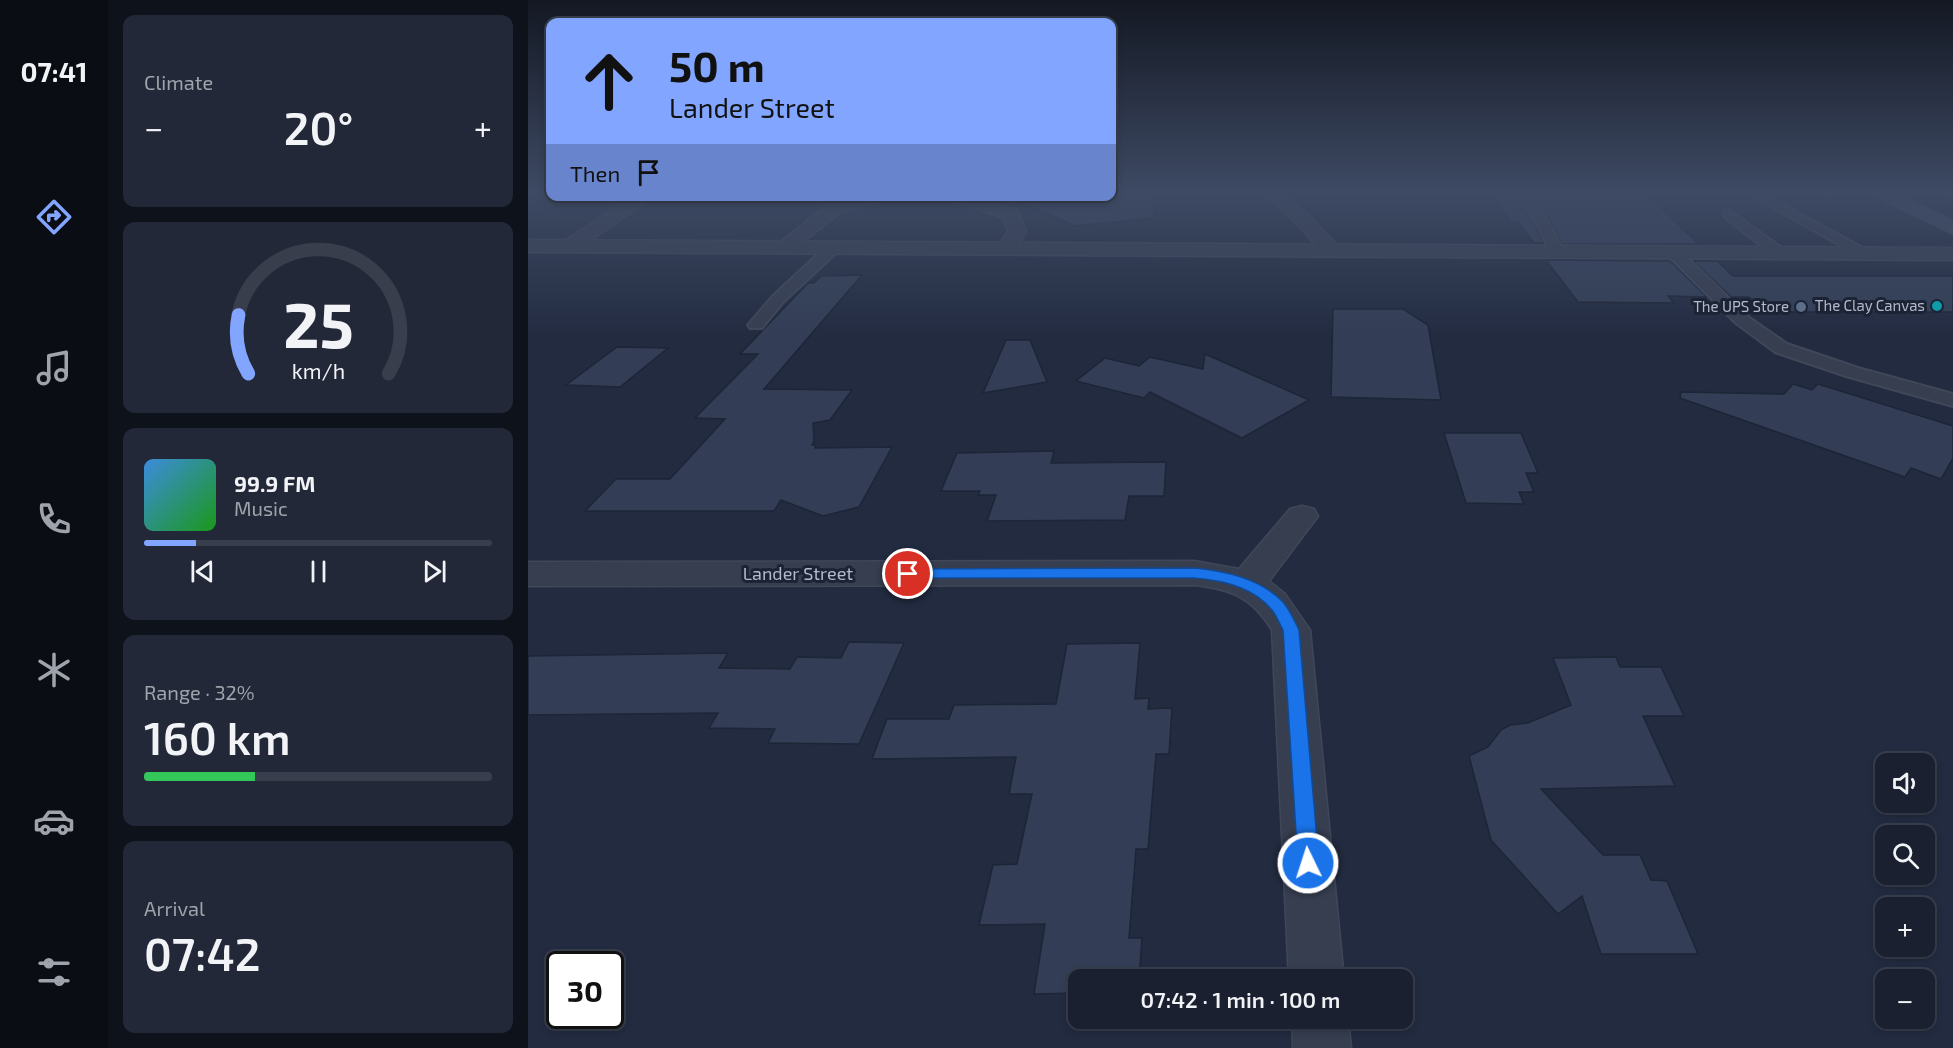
<!DOCTYPE html>
<meta charset="utf-8">
<style>
body{margin:0;font-family:"Exo 2",sans-serif;background:#232838;color:#f1f3f6;height:100vh;display:flex;flex-direction:column;font-size:22px;white-space:nowrap}
*{box-sizing:border-box;margin:0}
p{font-size:20px;color:#9fa3ab}
.icon{flex:none;width:33px;height:33px;fill:none;stroke:currentColor;stroke-width:2;stroke-linecap:round;stroke-linejoin:round}
.map{position:relative;flex:1;overflow:hidden}
.drawer{display:flex;flex-direction:column;gap:15px;padding:15px;background:#0e121a;width:420px}
.drawer>*{flex:none}
.banner{position:absolute;left:18px;top:18px;width:570px;height:183px;border-radius:12px;box-shadow:0 3px 9px #0003,0 0 0 2px #383e4c;background:#82a5ff;color:#111;overflow:hidden}
.fabs{position:absolute;left:1347px;top:753px;display:grid;gap:12px}
.fabs a{display:grid;place-items:center;width:60px;height:60px;border-radius:12px;background:#1a2030;box-shadow:0 3px 9px #0003,0 0 0 2px #383e4c;font-size:30px}
.speed{position:absolute;left:18px;top:951px;display:flex;gap:12px;font-size:30px;font-weight:700;text-align:center}
.speed>*{display:grid;place-content:center;width:78px;height:78px;border-radius:50%;background:#1a2030;box-shadow:0 3px 9px #0003,0 0 0 2px #383e4c;line-height:1}
.speed .limit{border:3px solid #111;border-radius:9px;background:#fff;color:#111}
.pin{position:absolute;display:grid;place-items:center;width:51px;height:51px;color:#fff;margin:-26px;border:3px solid #fff;border-radius:50%;box-shadow:0 2px 6px #0007}
.me{position:absolute;width:66px;margin:-33px;rotate:356deg;stroke-linejoin:round;filter:drop-shadow(0 0 4px #0008)}
.turn{display:flex;align-items:center;gap:21px;height:126px;padding:0 24px;font-size:27px}
.turn .icon{width:78px;height:78px;stroke-width:2.5}
.turn b{display:block;font-size:42px;line-height:51px}
.then{display:flex;align-items:center;height:57px;padding:0 24px;background:#0003;gap:12px;font-size:22px}
.big{font-size:45px;font-weight:600;line-height:1.1}
.drawer .widget{flex:1;display:flex;flex-direction:column;justify-content:center;gap:9px;min-width:0;padding:0 21px;border-radius:12px;background:#232838}
.drawer .dial{align-items:center;gap:0}
.dial svg{height:156px;overflow:visible;fill:none;stroke:#383e4c;stroke-width:7;stroke-linecap:round;text-anchor:middle}
.dial text{fill:#f1f3f6;stroke:none}
.song{display:flex;align-items:center;gap:18px}
.cover{width:72px;height:72px;border-radius:9px;background:linear-gradient(135deg,hsl(210 70% 55%),hsl(120 70% 35%))}
.played{height:6px;border-radius:3px;background:linear-gradient(90deg,#82a5ff 15%,#383e4c 15%)}
.keys{display:flex;justify-content:space-around;direction:ltr}
.heat{display:flex;justify-content:space-between;align-items:center;font-size:33px;direction:ltr}
.charge{height:9px;border-radius:4px;background:linear-gradient(90deg,#34c759 32%,#383e4c 0)}
.trip{position:absolute;left:540px;top:969px;width:345px;height:60px;border-radius:12px;background:#1a2030;box-shadow:0 3px 9px #0003,0 0 0 2px #383e4c;font-weight:600;line-height:60px;text-align:center}
main{display:flex;flex:1;min-height:0}
.menu{display:flex;flex-direction:column;width:108px;justify-content:space-around;align-items:center;background:#0a0d13;color:#9fa3ab}
.menu .icon{width:42px;height:42px}
.menu .active{color:#82a5ff}
.menu b{font-size:27px;color:#f1f3f6}
.map>svg:first-child{display:block}
.building{fill:#333e56;stroke:#1d2537;stroke-width:1.5}
.lines{fill:none;stroke-linecap:round;stroke-linejoin:round}
.service-casing{stroke:#3f4759;stroke-width:4}
.minor-casing{stroke:#3f4759;stroke-width:3}
.tertiary-casing{stroke:#3f4759;stroke-width:3}
.secondary-casing{stroke:#3f4759;stroke-width:3}
.service{fill:#363e50;fill-rule:evenodd}
.minor{fill:#363e50;fill-rule:evenodd}
.tertiary{fill:#363e50;fill-rule:evenodd}
.secondary{fill:#434c63;fill-rule:evenodd}
.route{fill:#1a73e8;stroke:#114b97;stroke-width:1.5}
.culture-dot{fill:#0f9aa8;stroke:#1b2335;stroke-width:2}
.service-dot{fill:#5c6f8a;stroke:#1b2335;stroke-width:2}
.labels{text-anchor:middle;stroke-width:6;stroke-linejoin:round;paint-order:stroke}
.far-poi-label{font-size:15px;fill:#b2b9cb;stroke:#1b2335;text-anchor:end}
.street-label{font-size:18px;fill:#b2b9cb;stroke:#1b2335}
</style>
<main>
<nav class="menu">
<b>07:41</b>
<svg class="icon active" aria-label="directions" viewBox="0 0 24 24"><path d="M12 3l9 9-9 9-9-9zM9 14v-3h6M13 9l2 2-2 2"/></svg>
<svg class="icon" aria-label="music" viewBox="0 0 24 24"><path d="M9 18V5l10-2v13"/><circle cx="6" cy="18" r="3"/><circle cx="16" cy="16" r="3"/></svg>
<svg class="icon" aria-label="phone" viewBox="0 0 24 24"><path d="M5 4h4l2 5-3 2q2 4 5 5l2-3 5 2v4C11 20 4 13 5 4z"/></svg>
<svg class="icon" aria-label="climate" viewBox="0 0 24 24"><path d="M12 3v18M4 7l16 10M4 17L20 7"/></svg>
<svg class="icon" aria-label="car" viewBox="0 0 24 24"><path d="M5 17H2v-5l4-1 3-4h7l3 4 3 1v5h-3M9 17h6M6 11h13"/><circle cx="7" cy="17" r="2"/><circle cx="17" cy="17" r="2"/></svg>
<svg class="icon" aria-label="filters" viewBox="0 0 24 24"><path d="M4 7h16M4 17h16"/><circle cx="9" cy="7" r="2"/><circle cx="15" cy="17" r="2"/></svg>
</nav>
<section class="drawer">
<div class="widget"><p>Climate</p>
<div class="heat"><a>−</a><b class="big">20°</b><a>+</a></div>
</div>
<div class="widget dial"><svg viewBox="0 0 100 80">
<path d="M14 69A42 42 0 1 1 86 69"/>
<path d="M14 69A42 42 0 0 1 9 39" stroke="#82a5ff"/>
<text x="50" y="56" font-size="32" font-weight="700">25</text>
<text x="50" y="72" font-size="11">km/h</text>
</svg></div>
<div class="widget">
<div class="song"><i class="cover"></i><div><b>99.9 FM</b><p>Music</p></div></div>
<div class="played"></div>
<div class="keys"><svg class="icon" aria-label="previous" viewBox="0 0 24 24"><path d="M18 5L8 12l10 7zM5 5v14"/></svg><svg class="icon" aria-label="pause" viewBox="0 0 24 24"><path d="M8 5v14M16 5v14"/></svg><svg class="icon" aria-label="next" viewBox="0 0 24 24"><path d="M6 5l10 7-10 7zM19 5v14"/></svg></div>
</div>
<div class="widget"><p>Range · 32%</p><b class="big">160 km</b><div class="charge"></div></div>
<div class="widget"><p>Arrival</p><b class="big">07:42</b></div>
</section>
<div class="map">
<svg width="1425" height="1048" viewBox="0 0 1425 1048">
<rect width="100%" height="100%" fill="#222b40"/>
<g class="building">
<polygon points="962,191 982,191 1006,223 1016,243 1006,243 990,222 983,222"/>
<polygon points="999,191 1115,191 1171,244 1034,244 1022,220"/>
<polygon points="481,196 625,196 626,218 547,226"/>
<polygon points="1018,260 1142,261 1179,297 1140,296 1146,303 1050,302"/>
<polygon points="1165,261 1189,261 1205,276 1425,276 1425,312 1239,312 1221,297 1203,297"/>
<polygon points="334,275 236,389 324,390 302,420 285,423 286,441 284,445 287,445 287,448 364,447 331,507 295,516 253,500 246,511 57,511 88,479 142,479 197,419 167,418 230,354 212,354 280,283 286,283 293,276"/>
<polygon points="805,309 875,309 900,325 913,400 803,397"/>
<polygon points="478,340 502,340 519,382 455,393"/>
<polygon points="89,347 140,348 92,387 38,385"/>
<polygon points="677,354 781,400 714,438 622,392 616,398 548,381 577,358 611,366 622,357 675,369"/>
<polygon points="1265,384 1284,390 1290,384 1425,426 1425,458 1413,479 1383,468 1377,477 1152,398 1153,392 1256,394"/>
<polygon points="916,433 993,433 1010,473 998,473 1006,492 991,492 996,504 938,503"/>
<polygon points="526,451 523,463 638,462 636,496 601,496 597,520 459,521 468,495 450,495 452,491 413,491 429,453"/>
<polygon points="321,642 376,643 331,744 240,743 247,729 181,728 190,713 0,715 0,656 200,653 191,668 262,669 269,657 313,658"/>
<polygon points="612,643 607,699 621,698 620,709 644,708 641,754 628,754 620,849 608,849 601,938 614,938 611,980 550,980 550,993 506,994 517,924 451,925 465,865 489,864 504,794 481,794 488,757 344,759 359,719 421,719 426,705 528,704 539,644"/>
<polygon points="1088,657 1092,667 1133,667 1156,716 1115,716 1147,786 1013,789 1075,855 1112,855 1123,880 1139,881 1170,954 1073,954 1054,896 1030,914 963,840 941,756 960,747 973,730 982,725 1000,723 1043,705 1025,658"/>
</g>
<g class="lines">
<g class="service-casing">
<g id="service">
<polygon points="984,191 996,191 1020,221 1036,252 1034,255 1024,255 1008,222"/>
<polygon points="1215,191 1229,191 1344,253 1342,256 1332,256"/>
<polygon points="1291,191 1305,191 1308,194 1302,197"/>
<polygon points="1411,191 1425,191 1425,197"/>
<polygon points="1201,210 1256,250 1258,253 1256,256 1246,256 1197,217 1195,214 1197,211"/>
<polygon points="306,243 313,247 311,250 255,302 234,328 222,328 220,325 245,296 301,244"/>
<polygon points="1145,248 1150,249 1220,317 1259,344 1330,368 1425,394 1425,406 1318,376 1247,352 1208,323 1140,255 1138,252 1140,249"/>
</g>
</g>
<g class="minor-casing">
<g id="minor">
<polygon points="733,191 751,191 781,216 811,247 814,251 811,255 797,255 769,224"/>
<polygon points="106,196 126,196 49,250 35,250 32,246 35,242"/>
<polygon points="330,196 359,196 357,200 313,212 263,251 249,251 246,247 301,204"/>
<polygon points="422,196 448,196 490,211 498,232 485,252 471,252 468,248 480,232 476,218 424,200"/>
<path d="M774,506L786,509L790,516L741,581L757,594L782,630L816,980H761L744,630C724,597 703,589 666,585L0,586V562L666,561L711,569L762,509Z"/>
<polygon points="764,1018 820,1018 823,1048 765,1048"/>
</g>
</g>
<g class="tertiary-casing">
<polygon id="tertiary" points="0,240 1425,248 1425,260 0,252"/>
</g>
<g class="secondary-casing">
<polygon id="secondary" points="1343,191 1364,191 1425,221 1425,234 1345,195"/>
</g>
<use href="#service" class="service"/>
<use href="#minor" class="minor"/>
<use href="#tertiary" class="tertiary"/>
<use href="#secondary" class="secondary"/>
</g>
<linearGradient id="sky" x2="0" y2="1"><stop stop-color="#131823"/><stop offset="0.57" stop-color="#3e4a64"/><stop offset="1" stop-color="#3e4a64" stop-opacity="0"/></linearGradient>
<rect width="1425" height="337" fill="url(#sky)"/>
<path class="route" d="M666,568C697,571 731,578 754,601C761,608 766,620 771,630L791,863L788,869L780,872L773,869L770,863L755,630C751,623 748,614 743,609C725,587 693,580 666,578H380L373,574L380,569Z"/>
<circle class="culture-dot" cx="1409" cy="306" r="6"/>
<circle class="service-dot" cx="1273" cy="307" r="6"/>
<g class="labels">
<g class="far-poi-label">
<text x="1397" y="311">The Clay Canvas</text>
<text x="1261" y="312">The UPS Store</text>
</g>
<g class="street-label">
<text x="270" y="580">Lander Street</text>
</g>
</g>
</svg>
<div class="fabs">
<a><svg class="icon" aria-label="sound" viewBox="0 0 24 24"><path d="M4 9h4l5-4v14l-5-4H4zM17 9q2 3 0 6"/></svg></a>
<a><svg class="icon" aria-label="search" viewBox="0 0 24 24"><circle cx="10" cy="10" r="6"/><path d="M15 15l6 6"/></svg></a>
<a>+</a>
<a>−</a>
</div>
<div class="speed"><div class="limit">30</div></div>
<div class="pin" style="left:380px;top:574px;background:#d93025"><svg class="icon" aria-label="arrive" viewBox="0 0 24 24"><path d="M6 21V4h12l-3 4 3 4H6"/></svg></div>
<svg class="me" style="left:780px;top:863px" viewBox="-20 -20 40 40"><circle r="17" fill="#1a73e8" stroke="#fff" stroke-width="3"/><path d="M0-11L8 9 0 5-8 9z" fill="#fff"/></svg>
<div class="trip">07:42 · 1 min · 100 m</div>
<div class="banner">
<div class="turn"><svg class="icon" aria-label="ahead" viewBox="0 0 24 24"><path d="M12 20V5M6 11l6-6 6 6"/></svg><div><b>50 m</b>Lander Street</div></div>
<div class="then">Then<svg class="icon" aria-label="arrive" viewBox="0 0 24 24"><path d="M6 21V4h12l-3 4 3 4H6"/></svg></div>
</div>
</div>
</main>
